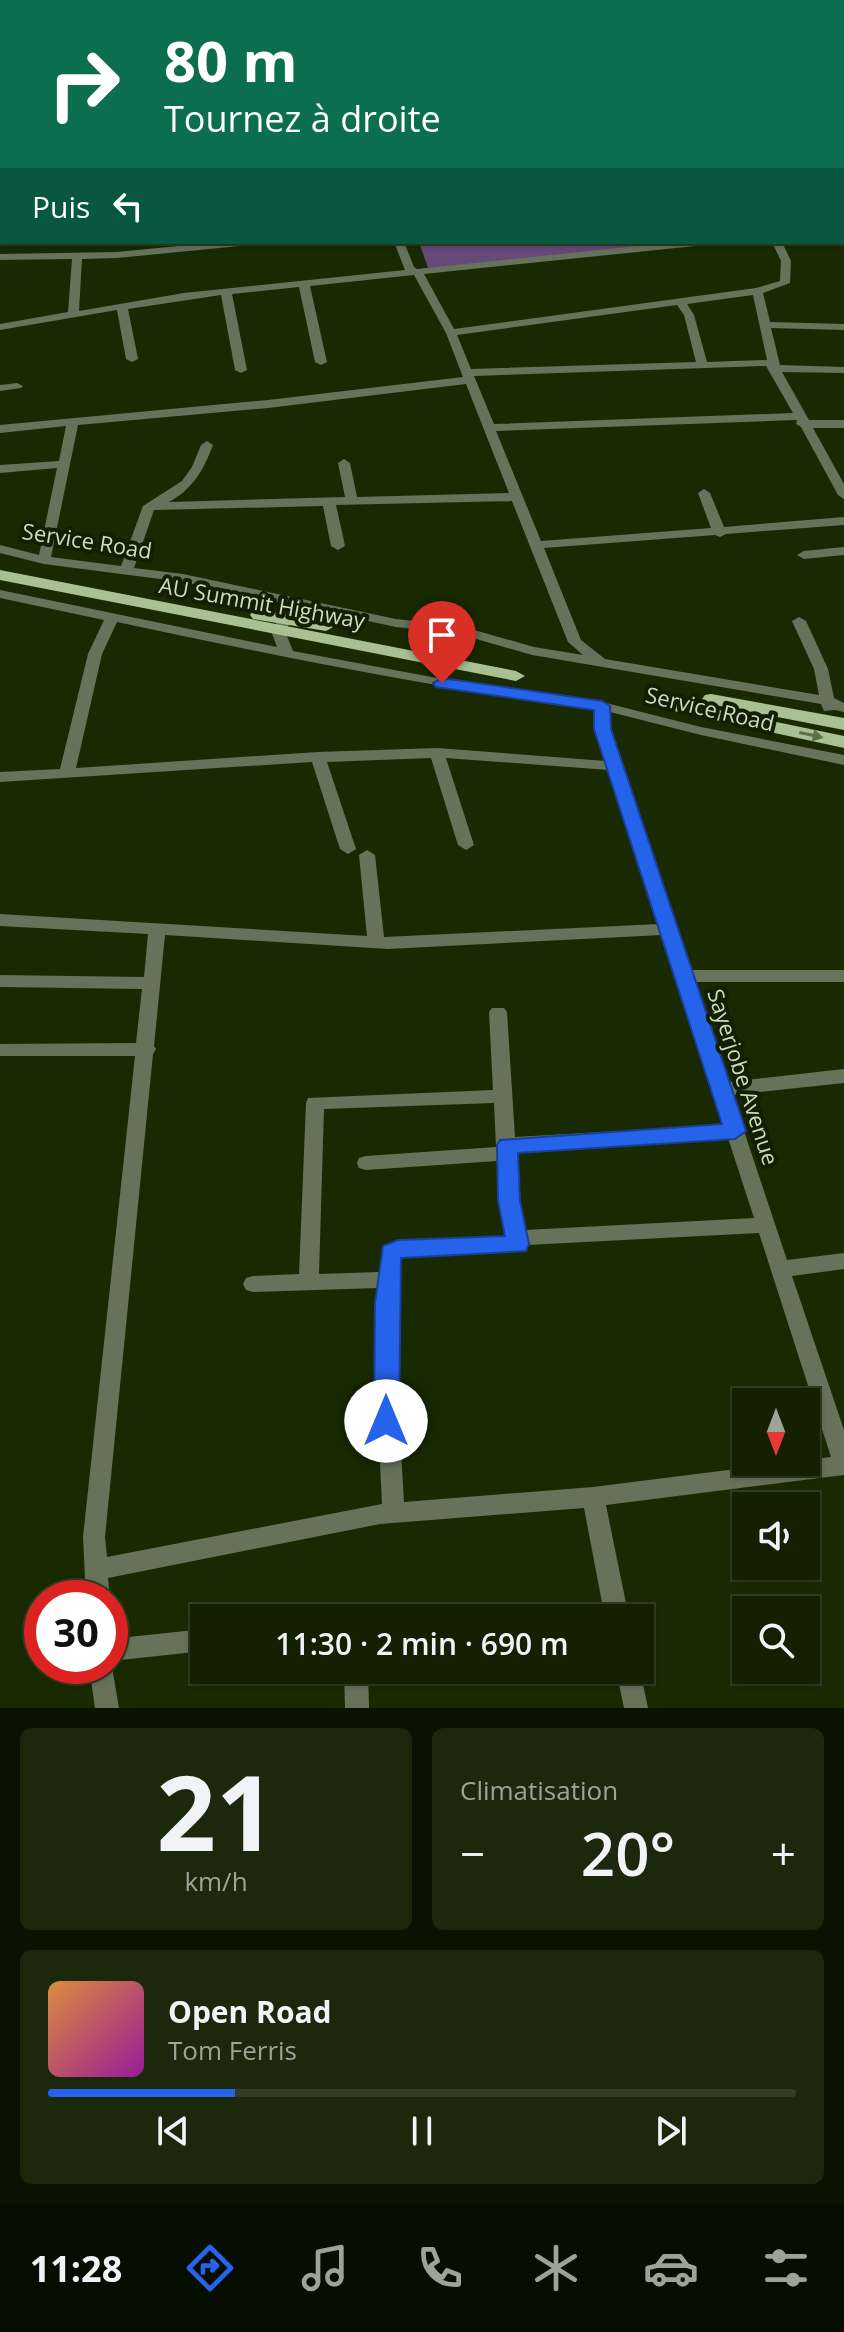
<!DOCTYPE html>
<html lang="fr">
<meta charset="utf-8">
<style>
body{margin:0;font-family:"Open Sans",sans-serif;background:#1c280c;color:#f1f3f6;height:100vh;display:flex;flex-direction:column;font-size:30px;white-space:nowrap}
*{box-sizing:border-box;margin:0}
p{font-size:26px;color:#9da399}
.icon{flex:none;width:44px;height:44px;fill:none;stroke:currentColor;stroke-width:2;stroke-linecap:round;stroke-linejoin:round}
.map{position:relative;height:1708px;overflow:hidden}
.side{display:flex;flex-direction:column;gap:20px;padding:20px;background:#0a1201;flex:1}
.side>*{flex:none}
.banner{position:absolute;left:0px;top:0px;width:844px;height:244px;box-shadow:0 2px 6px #0004,0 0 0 2px #323e24;background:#0b6e4f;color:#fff;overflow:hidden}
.needle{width:52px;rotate:180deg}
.tools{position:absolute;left:732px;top:1388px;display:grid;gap:16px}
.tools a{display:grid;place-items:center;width:88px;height:88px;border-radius:0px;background:#132002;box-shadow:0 2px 6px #0004,0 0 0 2px #323e24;font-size:40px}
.speed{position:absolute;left:24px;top:1580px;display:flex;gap:16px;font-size:40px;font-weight:700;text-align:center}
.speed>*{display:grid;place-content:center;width:104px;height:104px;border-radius:50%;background:#132002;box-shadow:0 2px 6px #0004,0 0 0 2px #323e24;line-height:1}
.speed .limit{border:12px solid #d22;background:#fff;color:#111}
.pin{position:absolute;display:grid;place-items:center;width:68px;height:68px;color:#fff;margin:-82px -34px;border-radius:50% 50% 50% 0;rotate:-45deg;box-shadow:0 0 8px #0007}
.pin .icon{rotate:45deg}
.me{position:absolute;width:88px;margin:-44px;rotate:0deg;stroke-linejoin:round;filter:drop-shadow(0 0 6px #0008)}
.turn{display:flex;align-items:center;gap:28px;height:168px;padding:0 32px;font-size:36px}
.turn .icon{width:104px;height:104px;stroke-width:2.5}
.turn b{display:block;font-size:56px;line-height:68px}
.then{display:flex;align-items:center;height:76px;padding:0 32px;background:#0003;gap:16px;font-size:30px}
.big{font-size:60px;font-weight:600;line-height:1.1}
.side .tile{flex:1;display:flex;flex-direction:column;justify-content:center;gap:12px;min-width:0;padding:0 28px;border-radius:12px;background:#1c280c}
.side .dial{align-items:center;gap:0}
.dial b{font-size:104px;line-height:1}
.song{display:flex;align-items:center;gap:24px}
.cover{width:96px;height:96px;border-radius:12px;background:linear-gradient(135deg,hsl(30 70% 55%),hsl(300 70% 35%))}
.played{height:8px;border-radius:4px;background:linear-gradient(90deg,#2563eb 25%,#323e24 25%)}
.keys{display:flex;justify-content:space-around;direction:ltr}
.heat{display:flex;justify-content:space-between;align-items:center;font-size:44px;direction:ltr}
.side .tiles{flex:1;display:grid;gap:20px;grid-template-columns:1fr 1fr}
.tile:last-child{grid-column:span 2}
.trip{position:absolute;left:190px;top:1604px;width:464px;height:80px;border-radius:0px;background:#132002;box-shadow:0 2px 6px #0004,0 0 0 2px #323e24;font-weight:600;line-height:80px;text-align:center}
.dock{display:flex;height:128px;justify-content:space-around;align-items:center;background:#080d01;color:#9da399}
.dock .icon{width:56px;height:56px}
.dock .current{color:#2563eb}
.dock b{font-size:36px;color:#f1f3f6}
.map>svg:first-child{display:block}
.forest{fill:#644979}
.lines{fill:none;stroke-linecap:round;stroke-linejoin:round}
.minor{fill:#67725b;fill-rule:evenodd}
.major{fill:#a9c192;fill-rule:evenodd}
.oneway{fill:#5e704b}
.route{fill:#2563eb;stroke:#184099;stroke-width:2}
.labels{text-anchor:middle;stroke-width:8;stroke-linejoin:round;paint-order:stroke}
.street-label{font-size:22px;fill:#ccdbbe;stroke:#131f04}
</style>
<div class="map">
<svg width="844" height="1708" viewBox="0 0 844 1708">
<rect width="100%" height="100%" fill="#192a02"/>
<g class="forest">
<polygon points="385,0 804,0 806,2 384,2"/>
<polygon points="419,242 679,242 429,271"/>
</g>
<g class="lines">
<g class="minor">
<rect x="66" y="0" width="8" height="2"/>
<polygon points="171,0 179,0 170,2"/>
<polygon points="377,0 385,0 376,2"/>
<polygon points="808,0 817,0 819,2 810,2"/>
<rect x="842" y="24" width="2" height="6"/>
<rect x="0" y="34" width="2" height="4"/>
<rect x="0" y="56" width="2" height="6"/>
<rect x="0" y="100" width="2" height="6"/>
<polygon points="844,119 844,125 842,126 842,120"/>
<rect x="0" y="174" width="2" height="6"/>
<polygon points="842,199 844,200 844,207 842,206"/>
<rect x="0" y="220" width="2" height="6"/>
<rect x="842" y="224" width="2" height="6"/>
<path d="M219,242H255L250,245L117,258L82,259L79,311L184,293L405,270L394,242H404L414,267L417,269L676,242H710L705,245L424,274L454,329L756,288L780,281L781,261L772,242H782L791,261L790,283L763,293L770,322L844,324V330L771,328L780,365L844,367V373L782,372L809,420H844V428H813L844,484V499L838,495L801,427L796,424L797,420L496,431L541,541L711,528L698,493L704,489L710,493L724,527L844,517V525L726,534L720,537L715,535L544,548L581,640L605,659L819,695L814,669L792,621L799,617L806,621L828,669L834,698L844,703V712L835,710L824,711L821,704L532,655L459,634L396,627L317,610L311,614L295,615L285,631L293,651L469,684L602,702L701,727L844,755V765L701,735L610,712V729L691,970H844V982H695L728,1082L844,1069V1083L732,1095L787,1260L844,1253V1269L792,1276L844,1430V1475L606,1505L629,1618H605L584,1508L380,1524L108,1578L110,1598H86L83,1537L135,1056H0V1044L136,1043L142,989L0,987V975L144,977L148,934L0,926V914L367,936L359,855L367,850L375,855L384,937L659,924L609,770L446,758L474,845L466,850L458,845L431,758L327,762L356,849L348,854L340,849L312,762L0,782V772L60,769L88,654L104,620L0,598V590L277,647L271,631L286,608L299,607L183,582L44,564L0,553V545L39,555L57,468L0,473V465L59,461L66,426L0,433V425L268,400L463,377L446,333L414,275L310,286L327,362L321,365L315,362L299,287L232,294L247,370L241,373L235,370L221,295L128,309L138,359L132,362L126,359L117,310L0,330V324L68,312L72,259L0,260V254L117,252ZM753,295L767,360L707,362L694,315L687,304ZM677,305L684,315L696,362L471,369L457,335ZM766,366L793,413L494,424L474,376ZM466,384L509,493L357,497L350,463L344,459L338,463L345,497L169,502C193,489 204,469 213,445L207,441L201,445L192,467L182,481L143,506L121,566L51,557L78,425L268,408ZM512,501L568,642L583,655L534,647L460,626L396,619L183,574L134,568L154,510L323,506L331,546L338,550L345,546L336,505ZM117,622C276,656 434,688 595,709L596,729L606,761L437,748L318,752L76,768L102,654ZM165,935L388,949L662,935L724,1125L515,1137L507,1012L504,1008H492L489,1012L493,1090L308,1098L306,1103L299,1274L253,1276L246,1278L243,1284L246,1290L253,1292L378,1288L376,1382L382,1504L107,1557L105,1537L153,1054L156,1049L154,1046ZM494,1103L496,1147L366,1156L359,1158L357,1163L359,1168L366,1170L497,1161L499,1201L507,1237L398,1241L384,1247L380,1272L319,1274L324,1109ZM728,1138L754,1218L525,1230L519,1201L517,1152ZM759,1233L831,1457L593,1487L404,1502L397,1382L401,1257L518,1252L525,1250L527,1245Z"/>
<polygon points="17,383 23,386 21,388 0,391 0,385"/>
<polygon points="844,547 844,555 804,559 797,555 804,551"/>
<polygon points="204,1629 204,1651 111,1661 119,1708 95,1708 89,1666 110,1666 110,1639"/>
<polygon points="344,1670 368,1670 369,1708 345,1708"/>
<polygon points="616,1670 640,1670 648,1708 624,1708"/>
</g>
<g class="major">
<polygon points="0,570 516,671 525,676 516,681 0,580"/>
<polygon points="259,610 326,621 335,626 326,631 253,619 250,615 253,611"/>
<polygon points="711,694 844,718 844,730 705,703 702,699 705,695"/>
<polygon points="680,702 844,736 844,748 674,711 671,707 674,703"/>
</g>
</g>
<defs><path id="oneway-solid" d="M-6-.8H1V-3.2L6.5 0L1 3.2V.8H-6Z" transform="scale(2)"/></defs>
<use class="oneway" href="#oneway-solid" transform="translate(811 735) rotate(12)"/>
<polygon class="route" points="442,678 602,701 610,706 611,729 746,1131 735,1139 518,1153 520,1201 529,1244 526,1251 401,1258 399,1421 395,1429 386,1432 378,1429 374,1421 375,1303 383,1246 398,1240 505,1236 498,1201 497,1145 500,1140 722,1124 594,729 594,710 436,687 433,683"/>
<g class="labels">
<g class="street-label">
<text transform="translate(87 541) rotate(9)" y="8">Service Road</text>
<text transform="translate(262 603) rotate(10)" y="8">AU Summit Highway</text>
<text transform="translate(710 709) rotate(13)" y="8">Service Road</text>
<text transform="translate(743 1077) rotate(72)" y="8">Sayerjobe Avenue</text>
</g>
</g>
</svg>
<div class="tools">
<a><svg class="needle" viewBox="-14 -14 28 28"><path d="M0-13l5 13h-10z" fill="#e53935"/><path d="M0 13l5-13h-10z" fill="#9da399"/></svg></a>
<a><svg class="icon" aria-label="sound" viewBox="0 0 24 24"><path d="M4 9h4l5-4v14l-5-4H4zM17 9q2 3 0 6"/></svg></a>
<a><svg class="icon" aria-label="search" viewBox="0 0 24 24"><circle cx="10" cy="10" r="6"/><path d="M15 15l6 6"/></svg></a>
</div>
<div class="speed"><div class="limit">30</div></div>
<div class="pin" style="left:442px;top:683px;background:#d93025"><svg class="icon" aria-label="arrive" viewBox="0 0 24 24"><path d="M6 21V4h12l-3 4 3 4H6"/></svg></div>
<svg class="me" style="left:386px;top:1421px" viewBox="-20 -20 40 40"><circle r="19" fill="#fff"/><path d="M0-13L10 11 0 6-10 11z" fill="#2563eb"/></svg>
<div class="trip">11:30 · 2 min · 690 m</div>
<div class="banner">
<div class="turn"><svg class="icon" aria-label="right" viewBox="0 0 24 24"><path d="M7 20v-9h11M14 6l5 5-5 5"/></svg><div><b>80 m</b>Tournez à droite</div></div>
<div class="then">Puis<svg class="icon" aria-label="left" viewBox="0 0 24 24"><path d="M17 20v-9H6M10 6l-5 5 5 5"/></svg></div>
</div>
</div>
<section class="side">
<div class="tiles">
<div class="tile dial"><b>21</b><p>km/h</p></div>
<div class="tile"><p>Climatisation</p>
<div class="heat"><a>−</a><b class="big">20°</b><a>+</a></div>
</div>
<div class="tile">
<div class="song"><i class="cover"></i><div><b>Open Road</b><p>Tom Ferris</p></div></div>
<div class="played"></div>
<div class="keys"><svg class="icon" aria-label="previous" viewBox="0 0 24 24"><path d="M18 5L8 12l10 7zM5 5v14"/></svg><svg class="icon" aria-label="pause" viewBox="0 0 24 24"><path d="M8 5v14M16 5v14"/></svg><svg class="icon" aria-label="next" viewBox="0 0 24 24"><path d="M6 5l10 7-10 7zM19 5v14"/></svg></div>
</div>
</div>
</section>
<nav class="dock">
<b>11:28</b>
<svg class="icon current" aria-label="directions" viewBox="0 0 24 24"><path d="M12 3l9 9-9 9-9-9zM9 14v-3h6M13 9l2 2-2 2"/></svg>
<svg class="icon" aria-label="music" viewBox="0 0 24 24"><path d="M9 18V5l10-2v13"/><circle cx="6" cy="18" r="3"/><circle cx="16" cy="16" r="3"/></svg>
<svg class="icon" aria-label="phone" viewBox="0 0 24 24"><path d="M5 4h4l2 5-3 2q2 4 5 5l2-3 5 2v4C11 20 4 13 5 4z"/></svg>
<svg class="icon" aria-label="climate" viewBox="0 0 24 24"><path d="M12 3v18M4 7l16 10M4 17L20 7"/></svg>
<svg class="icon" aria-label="car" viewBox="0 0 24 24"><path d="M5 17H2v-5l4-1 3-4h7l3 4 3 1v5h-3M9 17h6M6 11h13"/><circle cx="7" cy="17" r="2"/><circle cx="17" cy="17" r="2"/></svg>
<svg class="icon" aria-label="filters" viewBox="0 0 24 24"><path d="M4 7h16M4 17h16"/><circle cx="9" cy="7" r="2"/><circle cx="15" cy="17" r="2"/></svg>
</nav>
